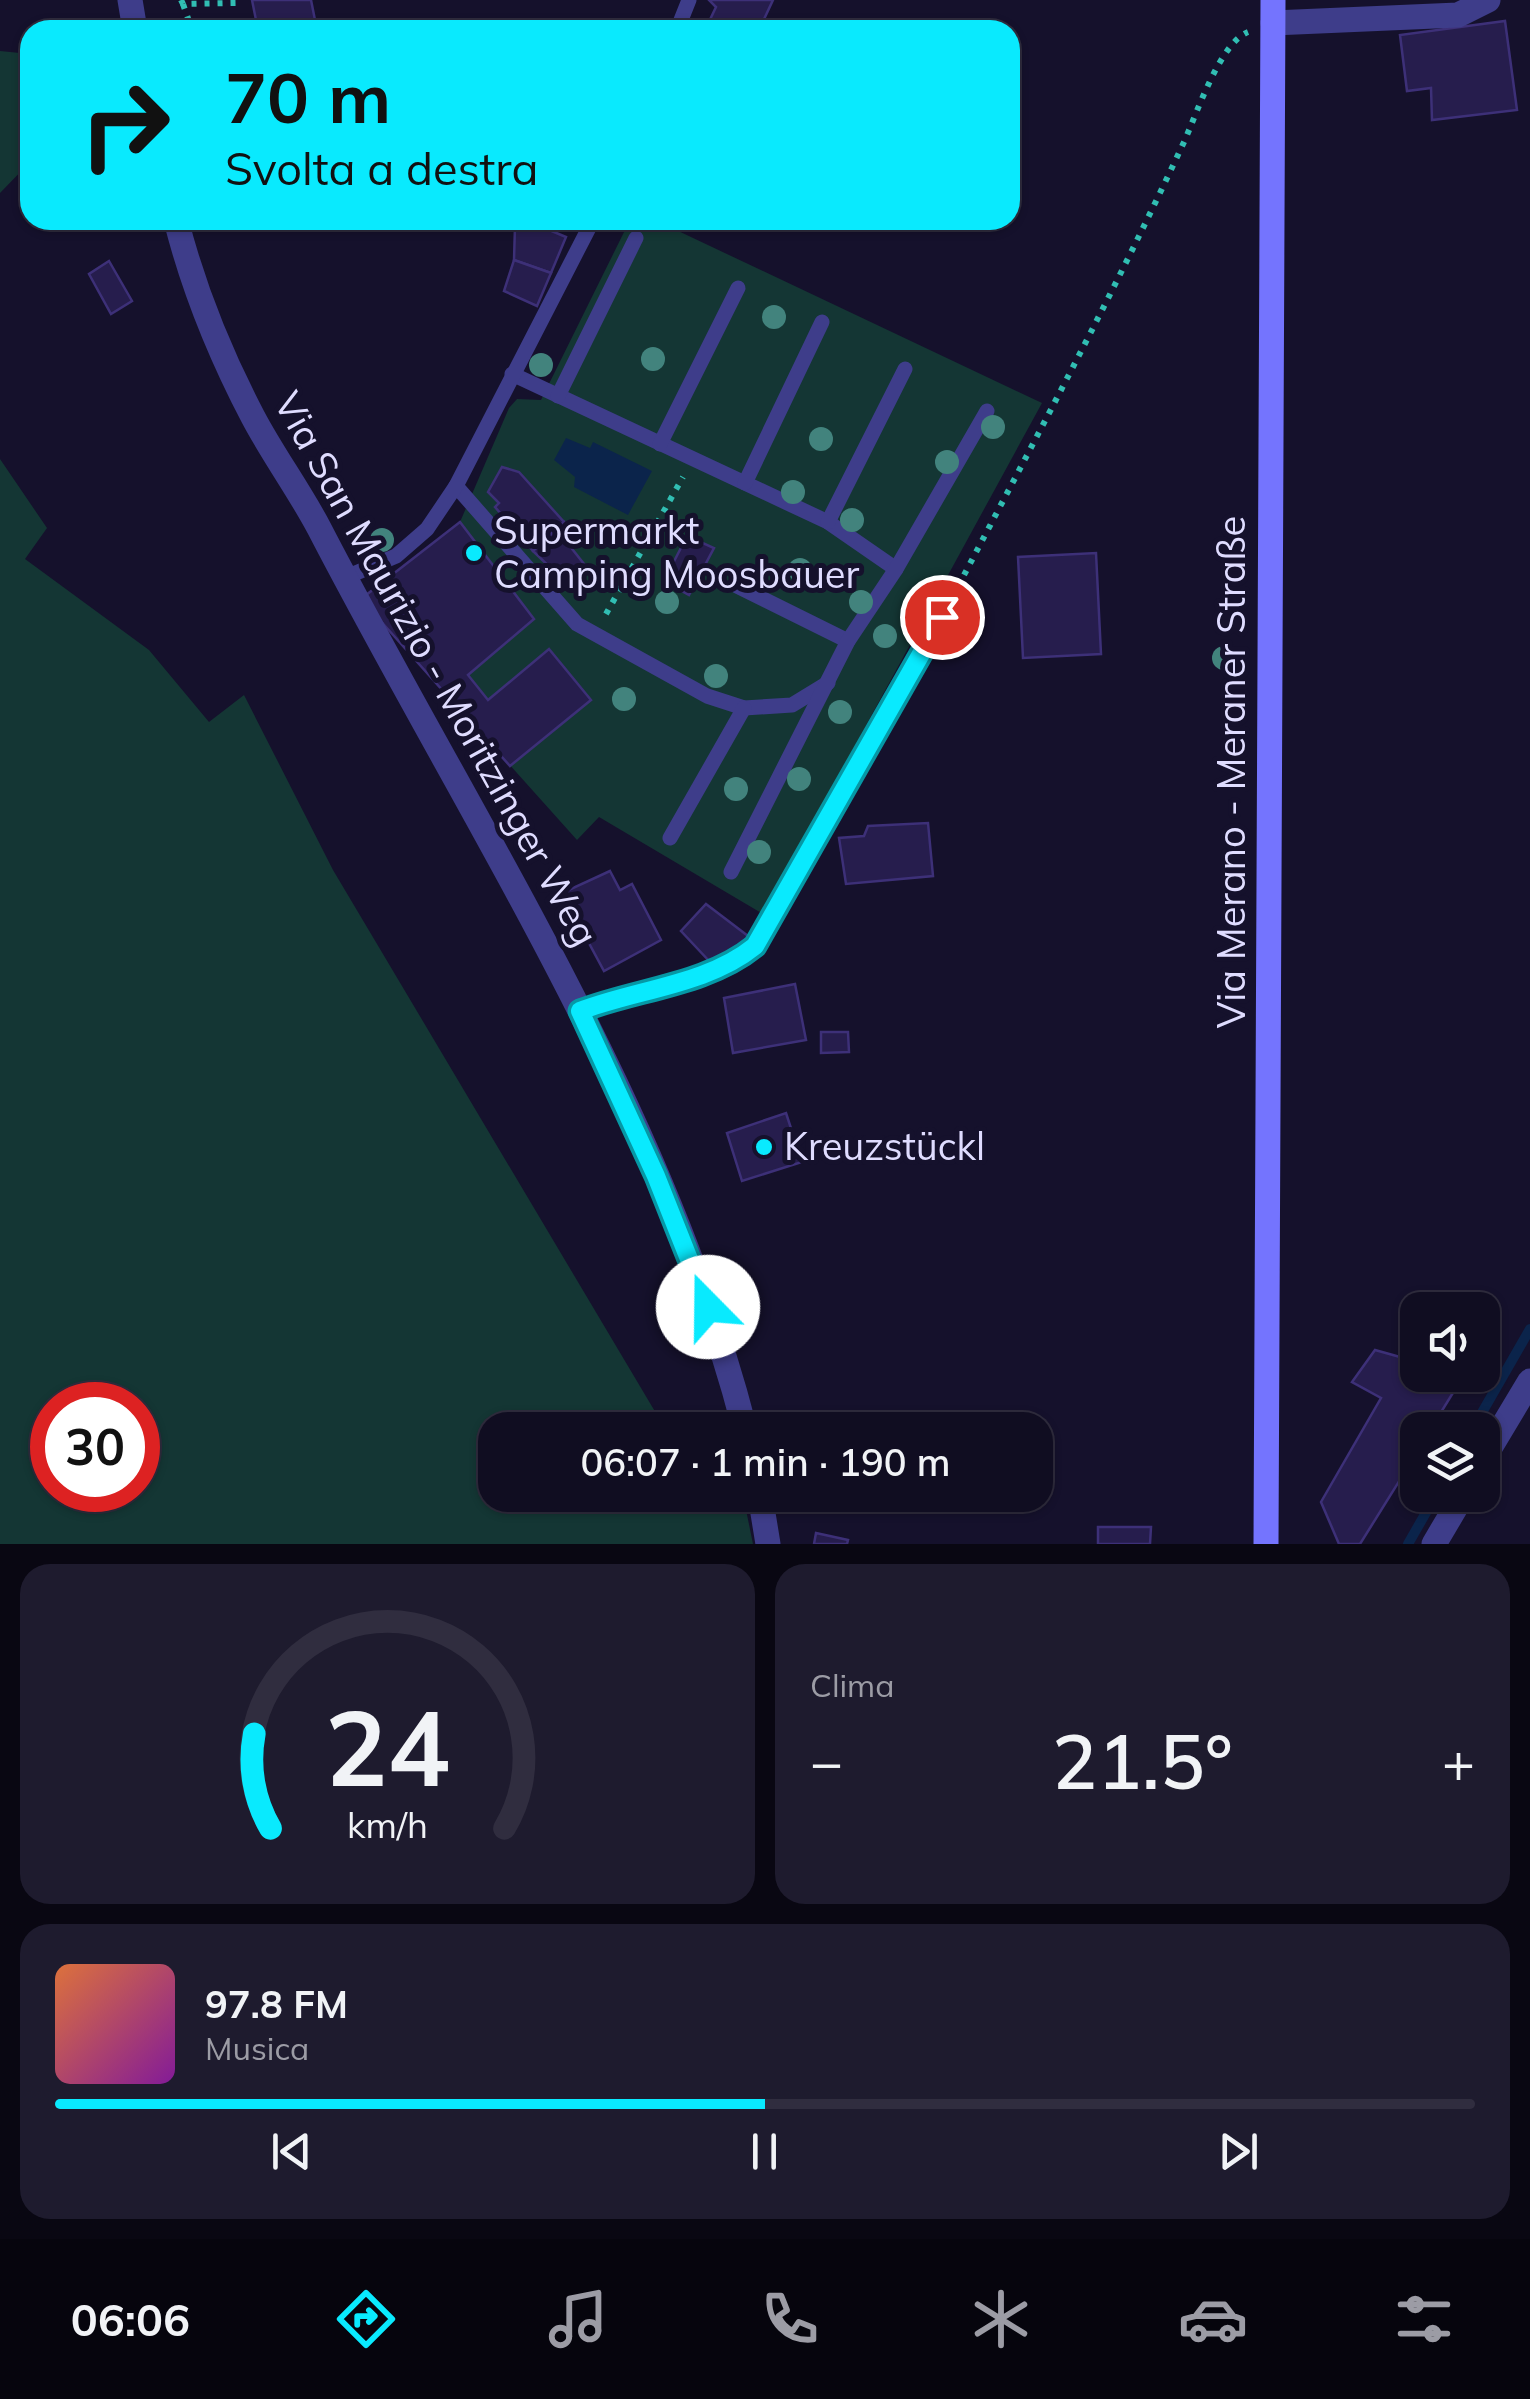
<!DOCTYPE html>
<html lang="it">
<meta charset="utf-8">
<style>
body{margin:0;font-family:Mulish,sans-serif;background:#1e1b2e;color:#f1f3f6;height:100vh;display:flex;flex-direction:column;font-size:38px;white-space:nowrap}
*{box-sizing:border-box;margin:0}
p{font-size:32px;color:#9c9ca5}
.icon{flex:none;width:55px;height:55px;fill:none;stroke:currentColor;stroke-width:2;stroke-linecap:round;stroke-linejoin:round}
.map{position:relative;height:1544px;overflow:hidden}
.side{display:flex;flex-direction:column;gap:20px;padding:20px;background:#090712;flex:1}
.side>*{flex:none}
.hud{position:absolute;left:20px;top:20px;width:1000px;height:210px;border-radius:30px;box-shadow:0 2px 8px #0004,0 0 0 2px #302d3f;background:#09eafe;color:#111;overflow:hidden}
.buttons{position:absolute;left:1400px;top:1292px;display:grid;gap:20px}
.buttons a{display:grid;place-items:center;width:100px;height:100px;border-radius:20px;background:#100d21;box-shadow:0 2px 8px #0004,0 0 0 2px #302d3f;font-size:50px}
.speed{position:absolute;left:30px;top:1382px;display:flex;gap:20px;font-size:50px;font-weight:700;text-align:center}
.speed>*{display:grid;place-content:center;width:130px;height:130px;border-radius:50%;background:#100d21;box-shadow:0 2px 8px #0004,0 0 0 2px #302d3f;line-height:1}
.speed .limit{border:15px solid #d22;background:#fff;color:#111}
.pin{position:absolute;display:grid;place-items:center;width:85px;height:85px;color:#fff;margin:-42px;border:5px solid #fff;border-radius:50%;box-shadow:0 2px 10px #0007}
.me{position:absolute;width:110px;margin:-55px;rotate:338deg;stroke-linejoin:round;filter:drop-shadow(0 0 8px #0008)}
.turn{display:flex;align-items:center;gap:35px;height:210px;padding:0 40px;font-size:45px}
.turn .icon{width:130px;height:130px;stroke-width:2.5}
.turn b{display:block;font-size:70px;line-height:85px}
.big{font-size:75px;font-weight:600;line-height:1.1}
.side .widget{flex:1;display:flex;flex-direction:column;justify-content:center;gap:15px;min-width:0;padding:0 35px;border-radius:30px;background:#1e1b2e}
.side .dial{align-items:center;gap:0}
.dial svg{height:260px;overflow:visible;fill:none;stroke:#302d3f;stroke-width:7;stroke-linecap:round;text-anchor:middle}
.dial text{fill:#f1f3f6;stroke:none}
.song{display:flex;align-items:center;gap:30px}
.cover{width:120px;height:120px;border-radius:15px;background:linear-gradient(135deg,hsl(20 70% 55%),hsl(290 70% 35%))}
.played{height:10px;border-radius:5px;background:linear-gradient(90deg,#09eafe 50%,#302d3f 50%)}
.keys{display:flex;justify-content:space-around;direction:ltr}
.heat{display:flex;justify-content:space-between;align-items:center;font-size:55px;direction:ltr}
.side .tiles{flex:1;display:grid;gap:20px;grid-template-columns:1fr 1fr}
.widget:last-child{grid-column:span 2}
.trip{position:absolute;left:478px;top:1412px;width:575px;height:100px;border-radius:30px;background:#100d21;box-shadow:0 2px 8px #0004,0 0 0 2px #302d3f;font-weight:600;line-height:100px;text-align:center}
.tabs{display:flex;height:160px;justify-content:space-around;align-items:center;background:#06050d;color:#9c9ca5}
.tabs .icon{width:70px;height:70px}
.tabs .active{color:#09eafe}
.tabs b{font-size:45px;color:#f1f3f6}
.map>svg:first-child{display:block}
.green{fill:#143634;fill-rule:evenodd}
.water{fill:#0b244b}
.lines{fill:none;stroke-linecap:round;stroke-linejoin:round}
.stream{stroke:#0b244b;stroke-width:10}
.building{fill:#261d4d;stroke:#3d3078;stroke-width:2.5}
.path{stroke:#31beb3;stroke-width:6;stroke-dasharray:5 8;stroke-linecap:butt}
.lane{stroke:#3e3d8a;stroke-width:15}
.street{stroke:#3e3d8a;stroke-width:25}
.secondary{stroke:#7474fe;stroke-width:25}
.tree{fill:#42837d}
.route-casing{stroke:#0698a5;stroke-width:25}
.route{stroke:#09eafe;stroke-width:18}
.poi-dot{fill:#09eafe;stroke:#15112c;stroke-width:4}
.labels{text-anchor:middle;stroke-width:10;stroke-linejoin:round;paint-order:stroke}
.poi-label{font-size:38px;fill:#dfdcff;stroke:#15112c;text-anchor:start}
.street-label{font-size:38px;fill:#dfdcff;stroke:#15112c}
</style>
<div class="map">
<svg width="1530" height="1544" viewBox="0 0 1530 1544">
<rect width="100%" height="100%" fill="#15112c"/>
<g class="green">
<polygon points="0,51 30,54 30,162 0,193"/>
<polygon points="630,220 655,220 1042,403 763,914 599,817 577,840 361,599 460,522 509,408 517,399 541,400"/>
<path d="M0,459L47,528L25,559L149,650L209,722L244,695L333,870L666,1430H495V1495H743L753,1544H0ZM138,1405V1490H52V1405Z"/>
</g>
<polygon class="water" points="566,438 590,448 593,442 652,471 628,515 574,487 575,477 554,460"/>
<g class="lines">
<g class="stream">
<polyline points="1472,1430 1530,1329"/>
<polyline points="1408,1544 1436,1495"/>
</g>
</g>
<g class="building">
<polygon points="252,0 311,0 317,30 258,30"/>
<polygon points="709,0 773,0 759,30 696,30 699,24 706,28 716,7"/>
<polygon points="1505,21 1517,110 1432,120 1431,88 1407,91 1400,35"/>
<polygon points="535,224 566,237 551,273 514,260 515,226"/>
<polygon points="514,260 551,273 537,306 504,291"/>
<polygon points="109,261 132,301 111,314 89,274"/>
<polygon points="502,467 519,472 564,522 533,551 495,507 499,503 488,492"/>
<polygon points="460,522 534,619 468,675 488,700 549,649 591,700 510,766 361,599"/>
<polygon points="564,522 572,534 565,540 584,564 565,582 533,551"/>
<polygon points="687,536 714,548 689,595 664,581"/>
<polygon points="1096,553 1101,654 1023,658 1018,557"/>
<polygon points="928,823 933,876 846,884 839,838 864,836 868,826"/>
<polygon points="610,871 620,890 632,884 661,940 604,971 562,893"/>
<polygon points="706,904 748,936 733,953 711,963 681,931"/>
<polygon points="795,984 806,1040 733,1053 724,998"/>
<polygon points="821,1032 848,1032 849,1052 821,1053"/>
<polygon points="786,1113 802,1162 742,1181 727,1133"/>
<polygon points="1375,1350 1418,1362 1418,1375 1464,1375 1430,1430 1418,1430 1418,1451 1360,1544 1339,1544 1321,1502 1381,1398 1352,1382"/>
<polygon points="1098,1527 1151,1527 1150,1544 1098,1544"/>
<polygon points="816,1533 848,1540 847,1544 814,1544"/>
</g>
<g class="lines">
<g class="path">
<polyline points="181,0 183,4 236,3"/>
<polyline points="183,4 192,30"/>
<path d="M952,598C1031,447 1112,297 1184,142C1197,113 1220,43 1248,32"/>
<polyline points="606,614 683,477"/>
</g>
<g class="lane">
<polyline points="677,30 689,0"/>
<polyline points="512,374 828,522 896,569"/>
<polyline points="558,396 636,238"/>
<polyline points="660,444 738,288"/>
<polyline points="745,483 822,322"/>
<polyline points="456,486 577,624 707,696 744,708 792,705 828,683"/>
<polyline points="828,522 905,369"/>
<polyline points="344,578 396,556 427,529 456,486 593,220"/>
<polyline points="737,586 848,641"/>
<polyline points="670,838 744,708"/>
<polyline points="731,872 848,641 896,569 987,411"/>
<path d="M579,1011C637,989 707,985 755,946L942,617"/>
</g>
<g class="street">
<polyline points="130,0 135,30"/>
<polyline points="1273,23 1458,15 1488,0"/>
<path d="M176,220C193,287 221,356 253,417C273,455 299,490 319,528C471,822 662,1106 745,1430"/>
<polyline points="1482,1461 1530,1381"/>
<polyline points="760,1495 768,1544"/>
<polyline points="1434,1544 1463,1495"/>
</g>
<polyline class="secondary" points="1266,1544 1273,0"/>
</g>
<g class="tree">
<circle cx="774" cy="317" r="12"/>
<circle cx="653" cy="359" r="12"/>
<circle cx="541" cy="365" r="12"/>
<circle cx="993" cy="427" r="12"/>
<circle cx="821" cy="439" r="12"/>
<circle cx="947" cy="462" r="12"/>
<circle cx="793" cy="492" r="12"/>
<circle cx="852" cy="520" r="12"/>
<circle cx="382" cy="540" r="12"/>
<circle cx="800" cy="570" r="12"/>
<circle cx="667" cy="602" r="12"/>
<circle cx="861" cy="602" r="12"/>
<circle cx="885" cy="636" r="12"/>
<circle cx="1224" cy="658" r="12"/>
<circle cx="716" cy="676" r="12"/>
<circle cx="624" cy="699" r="12"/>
<circle cx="840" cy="712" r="12"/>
<circle cx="799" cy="779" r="12"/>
<circle cx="736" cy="789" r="12"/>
<circle cx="759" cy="852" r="12"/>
</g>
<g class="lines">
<g class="route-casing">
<path id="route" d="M708,1307L656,1176L580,1011C637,989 707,985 755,946L942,617"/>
</g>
<use href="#route" class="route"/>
</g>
<g class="poi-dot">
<circle cx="474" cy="553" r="10"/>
<circle cx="764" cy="1147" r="10"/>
</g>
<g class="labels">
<g class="poi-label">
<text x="494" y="544">Supermarkt<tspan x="494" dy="44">Camping Moosbauer</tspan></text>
<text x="784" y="1160">Kreuzstückl</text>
</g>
<g class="street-label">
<text transform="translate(436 669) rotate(61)" y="13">Via San Maurizio - Moritzinger Weg</text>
<text transform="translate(1232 772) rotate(-90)" y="13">Via Merano - Meraner Straße</text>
</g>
</g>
</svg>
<div class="buttons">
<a><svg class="icon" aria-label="sound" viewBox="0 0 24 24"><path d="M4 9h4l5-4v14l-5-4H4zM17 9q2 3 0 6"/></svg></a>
<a><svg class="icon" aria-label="layers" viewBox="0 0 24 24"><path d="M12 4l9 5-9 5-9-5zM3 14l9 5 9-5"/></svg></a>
</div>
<div class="speed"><div class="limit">30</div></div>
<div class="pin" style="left:942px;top:617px;background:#d93025"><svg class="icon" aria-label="arrive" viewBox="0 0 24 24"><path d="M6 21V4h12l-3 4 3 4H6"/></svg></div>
<svg class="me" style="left:708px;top:1307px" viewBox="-20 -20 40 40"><circle r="19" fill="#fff"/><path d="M0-13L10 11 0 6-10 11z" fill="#09eafe"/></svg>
<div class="trip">06:07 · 1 min · 190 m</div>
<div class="hud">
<div class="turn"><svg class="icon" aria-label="right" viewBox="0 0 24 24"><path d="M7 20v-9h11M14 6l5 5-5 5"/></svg><div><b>70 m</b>Svolta a destra</div></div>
</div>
</div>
<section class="side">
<div class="tiles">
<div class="widget dial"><svg viewBox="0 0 100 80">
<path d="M14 69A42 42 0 1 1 86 69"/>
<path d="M14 69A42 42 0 0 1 9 40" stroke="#09eafe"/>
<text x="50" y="56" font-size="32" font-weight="700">24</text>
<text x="50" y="72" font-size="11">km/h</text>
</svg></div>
<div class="widget"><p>Clima</p>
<div class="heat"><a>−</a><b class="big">21.5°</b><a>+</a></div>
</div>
<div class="widget">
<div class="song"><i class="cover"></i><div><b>97.8 FM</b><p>Musica</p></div></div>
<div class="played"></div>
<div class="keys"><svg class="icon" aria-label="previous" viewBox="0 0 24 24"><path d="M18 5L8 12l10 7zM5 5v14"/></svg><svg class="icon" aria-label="pause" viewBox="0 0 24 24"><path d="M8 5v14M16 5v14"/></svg><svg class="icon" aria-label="next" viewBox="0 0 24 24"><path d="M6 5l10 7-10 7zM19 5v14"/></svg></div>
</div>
</div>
</section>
<nav class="tabs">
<b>06:06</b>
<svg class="icon active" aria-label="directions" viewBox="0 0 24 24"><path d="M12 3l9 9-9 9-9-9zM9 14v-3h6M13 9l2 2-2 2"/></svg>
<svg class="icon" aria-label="music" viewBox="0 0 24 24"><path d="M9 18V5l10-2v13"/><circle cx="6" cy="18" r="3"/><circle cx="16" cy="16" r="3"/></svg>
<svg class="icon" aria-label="phone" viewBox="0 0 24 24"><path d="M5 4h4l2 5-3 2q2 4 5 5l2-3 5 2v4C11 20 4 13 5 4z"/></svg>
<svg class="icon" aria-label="climate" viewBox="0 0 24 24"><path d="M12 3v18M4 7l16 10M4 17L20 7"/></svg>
<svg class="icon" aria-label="car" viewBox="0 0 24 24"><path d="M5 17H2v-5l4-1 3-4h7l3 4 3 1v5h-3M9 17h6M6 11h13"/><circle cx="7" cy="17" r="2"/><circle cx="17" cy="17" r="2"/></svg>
<svg class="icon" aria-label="filters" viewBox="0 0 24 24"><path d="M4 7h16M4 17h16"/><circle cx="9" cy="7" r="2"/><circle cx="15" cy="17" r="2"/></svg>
</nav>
